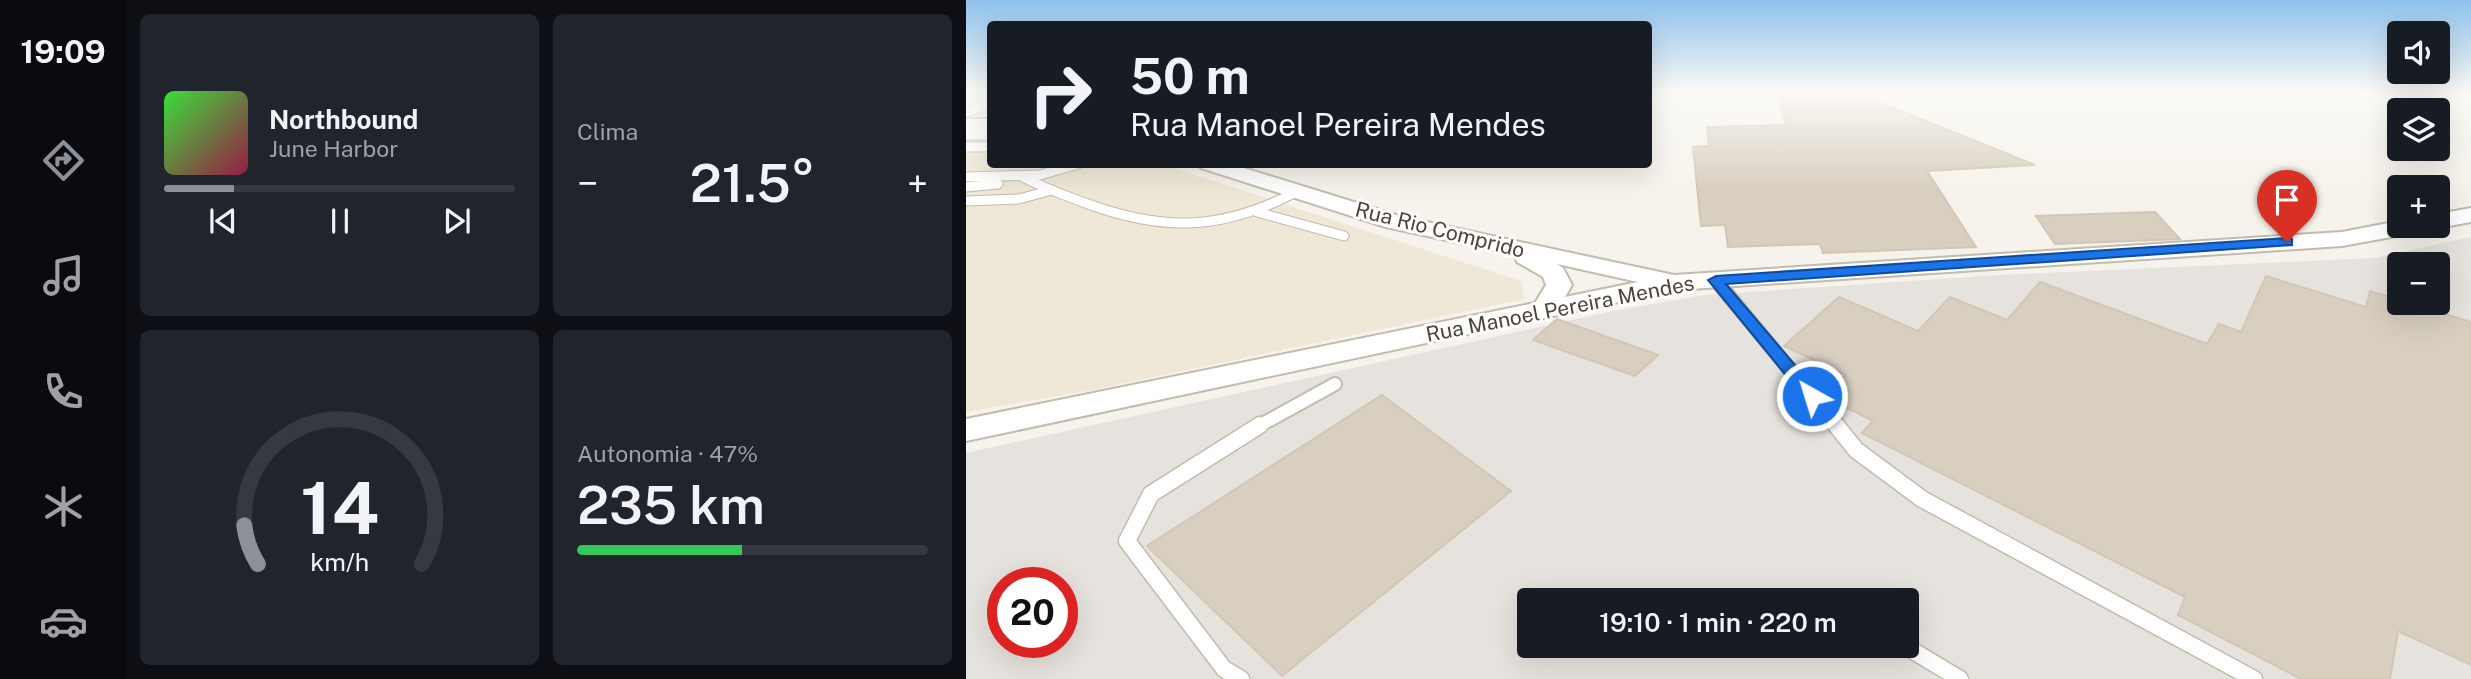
<!DOCTYPE html>
<html lang="pt">
<meta charset="utf-8">
<style>
body{margin:0;font-family:"Public Sans",sans-serif;background:#20242c;color:#f1f3f6;height:100vh;display:flex;flex-direction:column;font-size:26px;white-space:nowrap}
*{box-sizing:border-box;margin:0}
p{font-size:23px;color:#9ea1a6}
.icon{flex:none;width:38px;height:38px;fill:none;stroke:currentColor;stroke-width:2;stroke-linecap:round;stroke-linejoin:round}
.map{position:relative;flex:1;overflow:hidden}
.sheet{display:flex;flex-direction:column;gap:14px;padding:14px;background:#0d0f14;width:840px}
.sheet>*{flex:none}
.hud{position:absolute;left:21px;top:21px;width:665px;height:147px;border-radius:7px;box-shadow:0 7px 28px #0002;background:#171b24;color:#f1f3f6;overflow:hidden}
.buttons{position:absolute;left:1421px;top:21px;display:grid;gap:14px}
.buttons a{display:grid;place-items:center;width:63px;height:63px;border-radius:7px;background:#171b24;box-shadow:0 7px 28px #0002;font-size:35px}
.speed{position:absolute;left:21px;top:567px;display:flex;gap:14px;font-size:35px;font-weight:700;text-align:center}
.speed>*{display:grid;place-content:center;width:91px;height:91px;border-radius:50%;background:#171b24;box-shadow:0 7px 28px #0002;line-height:1}
.speed .limit{border:10px solid #d22;background:#fff;color:#111}
.pin{position:absolute;display:grid;place-items:center;width:60px;height:60px;color:#fff;margin:-72px -30px;border-radius:50% 50% 50% 0;rotate:-45deg;box-shadow:0 0 7px #0007}
.pin .icon{rotate:45deg}
.me{position:absolute;width:77px;margin:-38px;rotate:321deg;stroke-linejoin:round;filter:drop-shadow(0 0 5px #0008)}
.turn{display:flex;align-items:center;gap:24px;height:147px;padding:0 28px;font-size:32px}
.turn .icon{width:91px;height:91px;stroke-width:2.5}
.turn b{display:block;font-size:49px;line-height:60px}
.big{font-size:52px;font-weight:600;line-height:1.1}
.sheet .card{flex:1;display:flex;flex-direction:column;justify-content:center;gap:10px;min-width:0;padding:0 24px;border-radius:10px;background:#20242c}
.sheet .dial{align-items:center;gap:0}
.dial svg{height:182px;overflow:visible;fill:none;stroke:#363941;stroke-width:7;stroke-linecap:round;text-anchor:middle}
.dial text{fill:#f1f3f6;stroke:none}
.song{display:flex;align-items:center;gap:21px}
.cover{width:84px;height:84px;border-radius:10px;background:linear-gradient(135deg,hsl(120 70% 55%),hsl(340 70% 35%))}
.played{height:7px;border-radius:4px;background:linear-gradient(90deg,#8c9099 20%,#363941 20%)}
.keys{display:flex;justify-content:space-around;direction:ltr}
.heat{display:flex;justify-content:space-between;align-items:center;font-size:38px;direction:ltr}
.charge{height:10px;border-radius:5px;background:linear-gradient(90deg,#34c759 47%,#363941 0)}
.sheet .tiles{flex:1;display:grid;gap:14px;grid-template-columns:repeat(2,1fr)}
.trip{position:absolute;left:551px;top:588px;width:402px;height:70px;border-radius:7px;background:#171b24;box-shadow:0 7px 28px #0002;font-weight:600;line-height:70px;text-align:center}
main{display:flex;flex:1;min-height:0}
.tabs{display:flex;flex-direction:column;width:126px;justify-content:space-around;align-items:center;background:#090b0e;color:#9ea1a6}
.tabs .icon{width:49px;height:49px}
.tabs .selected{color:#8c9099}
.tabs b{font-size:32px;color:#f1f3f6}
.map>svg:first-child{display:block}
.industrial{fill:#e6e2dd;fill-rule:evenodd}
.education{fill:#efe8d6}
.building{fill:#d8cfc1;stroke:#d3c7b4;stroke-width:2}
.lines{fill:none;stroke-linecap:round;stroke-linejoin:round}
.service-far2-casing{stroke:#c2bbae;stroke-width:11}
.service-far1-casing{stroke:#c2bbae;stroke-width:16}
.service-casing{stroke:#c2bbae;stroke-width:19}
.tertiary-casing{stroke:#c2bbae;stroke-width:4}
.service-far2{stroke:#fff;stroke-width:9}
.service-far1{stroke:#fff;stroke-width:12}
.service{stroke:#fff;stroke-width:16}
.tertiary{fill:#fff;fill-rule:evenodd}
.route{fill:#1a73e8;stroke:#114b97;stroke-width:2}
.labels{text-anchor:middle;stroke-width:6;stroke-linejoin:round;paint-order:stroke}
.street-label{font-size:21px;fill:#4b4439;stroke:#fff}
</style>
<main>
<nav class="tabs">
<b>19:09</b>
<svg class="icon selected" aria-label="directions" viewBox="0 0 24 24"><path d="M12 3l9 9-9 9-9-9zM9 14v-3h6M13 9l2 2-2 2"/></svg>
<svg class="icon" aria-label="music" viewBox="0 0 24 24"><path d="M9 18V5l10-2v13"/><circle cx="6" cy="18" r="3"/><circle cx="16" cy="16" r="3"/></svg>
<svg class="icon" aria-label="phone" viewBox="0 0 24 24"><path d="M5 4h4l2 5-3 2q2 4 5 5l2-3 5 2v4C11 20 4 13 5 4z"/></svg>
<svg class="icon" aria-label="climate" viewBox="0 0 24 24"><path d="M12 3v18M4 7l16 10M4 17L20 7"/></svg>
<svg class="icon" aria-label="car" viewBox="0 0 24 24"><path d="M5 17H2v-5l4-1 3-4h7l3 4 3 1v5h-3M9 17h6M6 11h13"/><circle cx="7" cy="17" r="2"/><circle cx="17" cy="17" r="2"/></svg>
</nav>
<section class="sheet">
<div class="tiles">
<div class="card">
<div class="song"><i class="cover"></i><div><b>Northbound</b><p>June Harbor</p></div></div>
<div class="played"></div>
<div class="keys"><svg class="icon" aria-label="previous" viewBox="0 0 24 24"><path d="M18 5L8 12l10 7zM5 5v14"/></svg><svg class="icon" aria-label="pause" viewBox="0 0 24 24"><path d="M8 5v14M16 5v14"/></svg><svg class="icon" aria-label="next" viewBox="0 0 24 24"><path d="M6 5l10 7-10 7zM19 5v14"/></svg></div>
</div>
<div class="card"><p>Clima</p>
<div class="heat"><a>−</a><b class="big">21.5°</b><a>+</a></div>
</div>
<div class="card dial"><svg viewBox="0 0 100 80">
<path d="M14 69A42 42 0 1 1 86 69"/>
<path d="M14 69A42 42 0 0 1 8 52" stroke="#8c9099"/>
<text x="50" y="56" font-size="32" font-weight="700">14</text>
<text x="50" y="72" font-size="11">km/h</text>
</svg></div>
<div class="card"><p>Autonomia · 47%</p><b class="big">235 km</b><div class="charge"></div></div>
</div>
</section>
<div class="map">
<svg width="1505" height="679" viewBox="0 0 1505 679">
<rect width="100%" height="100%" fill="#f6f3ec"/>
<path class="industrial" d="M1505,237V679H0V453L647,311L739,295L1032,275L1410,258ZM1433,264H1472V303H1433ZM37,583H96V642H37ZM564,600H942V646H564Z"/>
<polygon class="education" points="0,130 24,130 24,164 198,165 555,281 559,299 126,390 0,412"/>
<g class="building">
<polygon points="811,93 891,93 1069,165 961,171 1010,247 857,253 854,244 762,247 759,225 735,226 727,147 743,146 741,127 820,125"/>
<polygon points="1189,212 1214,239 1089,244 1070,216"/>
<polygon points="1300,276 1400,307 1404,291 1505,322 1505,665 1432,631 1424,679 1335,679 1212,615 1219,597 896,433 907,421 859,397 880,375 818,346 873,297 952,331 984,297 1041,320 1074,282 1241,344 1253,324 1275,332"/>
<polygon points="591,319 692,355 669,376 567,340"/>
<polygon points="416,395 545,491 316,676 181,546"/>
</g>
<g class="lines">
<g class="service-far2-casing">
<g id="service-far2">
<polyline points="0,112 24,104"/>
<polyline points="0,135 24,135"/>
<polyline points="0,147 24,147"/>
<polyline points="0,177 74,175 112,164"/>
<path d="M57,177C78,188 100,196 122,204C199,232 257,230 330,192"/>
<polyline points="0,187 32,184"/>
<polyline points="0,201 53,199 86,190"/>
<polyline points="291,212 378,236"/>
</g>
</g>
<g class="service-far1-casing">
<g id="service-far1">
<polyline points="750,280 871,427"/>
<polyline points="291,427 369,384"/>
</g>
</g>
<g class="service-casing">
<g id="service">
<polyline points="870,425 890,450 956,499 1288,679"/>
<polyline points="939,646 994,679"/>
<polyline points="275,679 258,669 161,541 185,494 294,425"/>
</g>
</g>
<g class="tertiary-casing">
<g id="tertiary">
<rect x="0" y="119" width="24" height="12"/>
<path d="M232,164H265L433,216L708,275L1376,232L1433,221V226H1459L1455,231L1447,233L1376,246L709,290L0,441V419L569,303L580,285L577,277L551,262L549,255L420,227L235,168ZM591,264L672,282L599,297L606,285L597,268Z"/>
<polygon points="1505,208 1505,222 1472,228 1464,226 1472,226 1472,214"/>
</g>
</g>
<use href="#service-far2" class="service-far2"/>
<use href="#service-far1" class="service-far1"/>
<use href="#service" class="service"/>
<use href="#tertiary" class="tertiary"/>
</g>
<linearGradient id="sky" x2="0" y2="1"><stop stop-color="#8fc1ec"/><stop offset="0.49" stop-color="#fbfaf6"/><stop offset="1" stop-color="#fbfaf6" stop-opacity="0"/></linearGradient>
<rect width="1505" height="188" fill="url(#sky)"/>
<polygon class="route" points="1321,238 1326,239 1326,245 760,284 852,392 854,396 852,400 840,400 742,280 750,276"/>
<g class="labels">
<g class="street-label">
<text transform="translate(474 230) rotate(14)" y="7">Rua Rio Comprido</text>
<text transform="translate(594 309) rotate(-11)" y="7">Rua Manoel Pereira Mendes</text>
</g>
</g>
</svg>
<div class="buttons">
<a><svg class="icon" aria-label="sound" viewBox="0 0 24 24"><path d="M4 9h4l5-4v14l-5-4H4zM17 9q2 3 0 6"/></svg></a>
<a><svg class="icon" aria-label="layers" viewBox="0 0 24 24"><path d="M12 4l9 5-9 5-9-5zM3 14l9 5 9-5"/></svg></a>
<a>+</a>
<a>−</a>
</div>
<div class="speed"><div class="limit">20</div></div>
<div class="pin" style="left:1321px;top:242px;background:#d93025"><svg class="icon" aria-label="arrive" viewBox="0 0 24 24"><path d="M6 21V4h12l-3 4 3 4H6"/></svg></div>
<svg class="me" style="left:846px;top:396px" viewBox="-20 -20 40 40"><circle r="17" fill="#1a73e8" stroke="#fff" stroke-width="3"/><path d="M0-11L8 9 0 5-8 9z" fill="#fff"/></svg>
<div class="trip">19:10 · 1 min · 220 m</div>
<div class="hud">
<div class="turn"><svg class="icon" aria-label="right" viewBox="0 0 24 24"><path d="M7 20v-9h11M14 6l5 5-5 5"/></svg><div><b>50 m</b>Rua Manoel Pereira Mendes</div></div>
</div>
</div>
</main>
